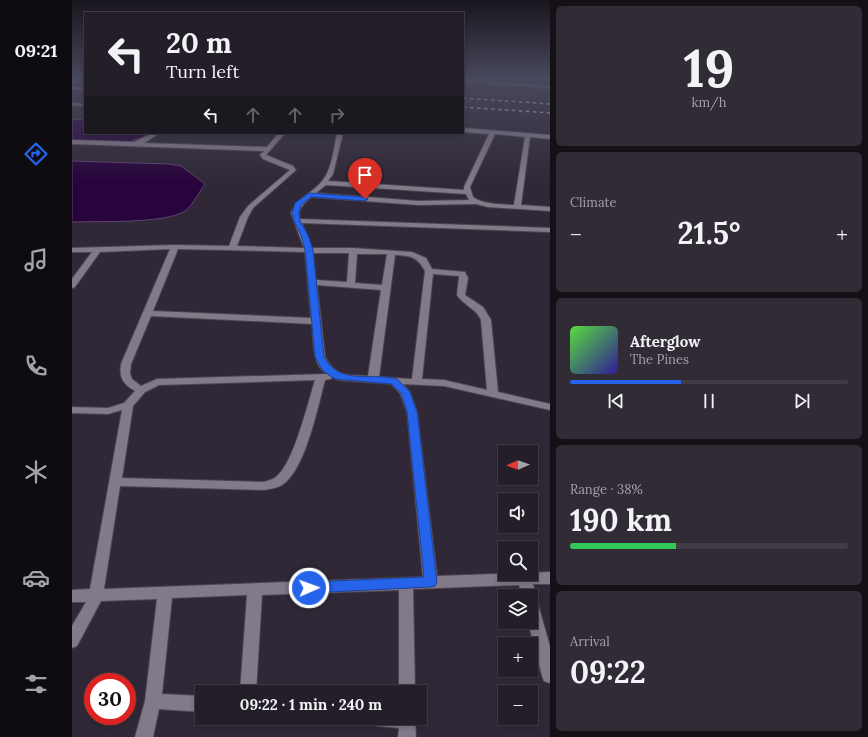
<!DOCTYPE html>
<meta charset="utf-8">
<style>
body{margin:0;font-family:Lora,serif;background:#302b34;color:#f1f3f6;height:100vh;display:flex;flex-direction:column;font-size:15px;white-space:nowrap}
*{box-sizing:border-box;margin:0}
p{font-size:13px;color:#a3a2a8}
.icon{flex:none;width:22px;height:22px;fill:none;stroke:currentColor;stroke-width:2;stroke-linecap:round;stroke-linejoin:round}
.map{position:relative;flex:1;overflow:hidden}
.sheet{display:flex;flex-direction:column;gap:6px;padding:6px;background:#141016;width:318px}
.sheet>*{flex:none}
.hud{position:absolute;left:12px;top:12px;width:380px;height:122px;border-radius:0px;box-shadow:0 2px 6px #0003,0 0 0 1px #413c45;background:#241e28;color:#f1f3f6;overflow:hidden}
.needle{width:26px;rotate:268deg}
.controls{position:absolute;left:426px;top:445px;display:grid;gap:8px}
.controls a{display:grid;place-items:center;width:40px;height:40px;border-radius:0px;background:#241e28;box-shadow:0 2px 6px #0003,0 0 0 1px #413c45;font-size:20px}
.speed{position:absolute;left:12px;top:673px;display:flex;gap:8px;font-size:20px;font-weight:700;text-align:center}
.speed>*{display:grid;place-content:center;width:52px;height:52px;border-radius:50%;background:#241e28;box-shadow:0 2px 6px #0003,0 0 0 1px #413c45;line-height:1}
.speed .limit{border:6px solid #d22;background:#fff;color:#111}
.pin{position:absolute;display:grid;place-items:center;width:34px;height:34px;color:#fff;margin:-41px -17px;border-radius:50% 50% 50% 0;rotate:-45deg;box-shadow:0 0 4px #0007}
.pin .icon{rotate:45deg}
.me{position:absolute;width:44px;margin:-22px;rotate:88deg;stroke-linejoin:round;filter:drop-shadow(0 0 3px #0008)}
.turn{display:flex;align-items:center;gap:14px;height:84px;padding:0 16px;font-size:18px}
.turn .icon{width:52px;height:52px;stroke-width:2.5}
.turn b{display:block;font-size:28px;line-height:34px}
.lanes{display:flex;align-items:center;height:38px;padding:0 16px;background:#0003;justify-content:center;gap:20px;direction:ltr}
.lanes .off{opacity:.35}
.big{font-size:30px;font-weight:700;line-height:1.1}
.sheet .widget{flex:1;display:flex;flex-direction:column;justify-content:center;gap:6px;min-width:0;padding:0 14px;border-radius:6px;background:#302b34}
.sheet .dial{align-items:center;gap:0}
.dial b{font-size:52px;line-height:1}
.song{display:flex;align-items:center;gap:12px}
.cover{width:48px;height:48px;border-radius:6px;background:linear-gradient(135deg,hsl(110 70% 55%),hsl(250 70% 35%))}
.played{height:4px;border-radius:2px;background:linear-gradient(90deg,#2563eb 40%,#413c45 40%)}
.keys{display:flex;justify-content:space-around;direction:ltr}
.heat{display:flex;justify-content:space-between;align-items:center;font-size:22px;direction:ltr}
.charge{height:6px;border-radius:3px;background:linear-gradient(90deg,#34c759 38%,#413c45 0)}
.trip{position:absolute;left:123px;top:685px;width:232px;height:40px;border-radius:0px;background:#241e28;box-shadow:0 2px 6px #0003,0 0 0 1px #413c45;font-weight:700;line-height:40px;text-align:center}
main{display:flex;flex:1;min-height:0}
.menu{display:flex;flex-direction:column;width:72px;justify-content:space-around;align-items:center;background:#0e0c10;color:#a3a2a8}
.menu .icon{width:28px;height:28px}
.menu .selected{color:#2563eb}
.menu b{font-size:18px;color:#f1f3f6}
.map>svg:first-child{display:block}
.green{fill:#442c55}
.water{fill:#28043c;stroke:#5f446e}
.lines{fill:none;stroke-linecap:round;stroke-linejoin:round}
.minor-casing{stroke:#4c4651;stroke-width:2}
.minor{fill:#827989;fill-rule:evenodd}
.rail{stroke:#c7c2cc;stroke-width:1.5;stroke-dasharray:3.5 3.5;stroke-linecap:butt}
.route{fill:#2563eb;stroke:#184099}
</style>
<main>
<nav class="menu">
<b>09:21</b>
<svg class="icon selected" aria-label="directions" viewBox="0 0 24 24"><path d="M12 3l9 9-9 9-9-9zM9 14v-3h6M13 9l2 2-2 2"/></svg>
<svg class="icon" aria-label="music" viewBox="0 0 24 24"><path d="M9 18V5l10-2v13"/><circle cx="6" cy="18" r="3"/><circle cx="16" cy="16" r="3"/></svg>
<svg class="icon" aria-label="phone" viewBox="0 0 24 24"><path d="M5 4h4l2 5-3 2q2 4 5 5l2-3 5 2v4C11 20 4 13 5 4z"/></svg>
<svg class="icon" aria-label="climate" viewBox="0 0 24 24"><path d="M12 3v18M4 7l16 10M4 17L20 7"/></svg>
<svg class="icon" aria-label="car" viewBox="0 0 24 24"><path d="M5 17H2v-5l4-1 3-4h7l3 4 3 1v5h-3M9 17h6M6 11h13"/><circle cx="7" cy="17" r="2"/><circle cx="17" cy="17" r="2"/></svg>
<svg class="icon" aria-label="filters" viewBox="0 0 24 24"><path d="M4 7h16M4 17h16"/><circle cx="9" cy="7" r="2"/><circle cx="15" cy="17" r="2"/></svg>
</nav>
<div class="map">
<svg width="478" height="737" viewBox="0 0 478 737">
<rect width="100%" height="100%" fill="#302836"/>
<polygon class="green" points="391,78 478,78 478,83"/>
<g class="water">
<polygon points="6,119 13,120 13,133 81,134 54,143 0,141 0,120"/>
<path d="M0,161L97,164L109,166L133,184C127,192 121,205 113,211C93,224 26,221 0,222Z"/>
</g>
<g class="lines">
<g class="minor-casing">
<g id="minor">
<polygon points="391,80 478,86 478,88 391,82"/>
<polygon points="0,87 13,88 13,90 0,89"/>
<polygon points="0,103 13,104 13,106 0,105"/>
<path d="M391,128L478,135V139L458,137L449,205L478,207V211L416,207L404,204L346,205L239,197C232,204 225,208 228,219L478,228V232L230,223L240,248H281L340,252L354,258L360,269L393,272L396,278L393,295L411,307L419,320L426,392L478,404V410L372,386L331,384L338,392L345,412L365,576L478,572V584H461L464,596L463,599L466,604L478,647V683L472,681L470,676L456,622H459V596H450L447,585L341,589L343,692H327V590L190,595L184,692H168L175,595L100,598L90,694L130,696V712L87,709L81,737H63L73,701L85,599L29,601L5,646L0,648V626L14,602H0V590L18,589L50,410L36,414L0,413V407L36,408L52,403L63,391C51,384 47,378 49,364L98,249L28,252L3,287L0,288V279L20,252H0V248L103,245L157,246L168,217L176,206L218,170L191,159L188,155L192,151L0,144V140L62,142L81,133H88L72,143L195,147L207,133H213L194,155L221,166L224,170L181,208L176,217L165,246L232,248L219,213C226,197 241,193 251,180C260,168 262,148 265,133H271L261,174L256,181L392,190V187L417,134L391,132ZM423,134L453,137L442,205C428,204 413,205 401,197L398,187ZM254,185L394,194L397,200L346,201L244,193ZM106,249L233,252L239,318L81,311ZM241,253H277L275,282L244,280ZM285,254H315L310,285L283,283ZM323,255C338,256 345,256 353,271L340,379L307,377ZM361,274L387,276L385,295C392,306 404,308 409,320L415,390L372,380L350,379ZM245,285L309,290L296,376C276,375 263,377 253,357ZM79,316L240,324C242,340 239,364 255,374L85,379L69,386L60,379L58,374L59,364ZM260,377L267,380L319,384L328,393L335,412L351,577L32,589L48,486L192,490C198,489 205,488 210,485C233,471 246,406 253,380L259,379ZM243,380C236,402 221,469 201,479C198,480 195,481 192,482L50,478L61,406L73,392L87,385Z"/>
<polygon points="298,718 343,718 344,737 326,737 327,728 306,726 300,724"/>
</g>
</g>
<use href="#minor" class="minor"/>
<g class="rail">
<polyline points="0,82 13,82"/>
<polyline points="391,98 478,104"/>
<polyline points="391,107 478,113"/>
</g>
</g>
<linearGradient id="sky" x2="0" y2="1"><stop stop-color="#1a161e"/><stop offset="0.43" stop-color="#48485d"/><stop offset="1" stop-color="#48485d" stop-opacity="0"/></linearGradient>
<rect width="478" height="181" fill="url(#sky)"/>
<path class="route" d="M237,193L293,197L296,199L293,201L239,197L229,205L227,213L228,221L236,235L241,250L252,357C268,386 298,372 325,379L338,392L345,412L365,582L363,586L358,587L237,593L233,592L231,588L233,584L237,582L352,577L335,412L329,393L319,384L263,379L251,371L243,357L233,250L229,235L222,221L220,213L223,203Z"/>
</svg>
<div class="controls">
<a><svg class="needle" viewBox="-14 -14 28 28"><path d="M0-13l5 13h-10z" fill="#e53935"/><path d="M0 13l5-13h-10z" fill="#a3a2a8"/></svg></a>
<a><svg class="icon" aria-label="sound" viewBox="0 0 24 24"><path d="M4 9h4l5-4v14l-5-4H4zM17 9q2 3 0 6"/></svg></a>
<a><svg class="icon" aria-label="search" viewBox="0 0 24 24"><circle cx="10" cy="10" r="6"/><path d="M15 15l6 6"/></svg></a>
<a><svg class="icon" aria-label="layers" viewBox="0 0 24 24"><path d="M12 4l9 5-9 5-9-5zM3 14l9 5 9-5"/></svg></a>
<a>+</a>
<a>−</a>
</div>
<div class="speed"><div class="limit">30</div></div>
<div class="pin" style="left:293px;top:199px;background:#d93025"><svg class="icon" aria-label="arrive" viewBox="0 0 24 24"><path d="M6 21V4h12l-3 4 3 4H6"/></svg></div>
<svg class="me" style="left:237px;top:588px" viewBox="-20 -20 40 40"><circle r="17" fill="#2563eb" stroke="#fff" stroke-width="3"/><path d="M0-11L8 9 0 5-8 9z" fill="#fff"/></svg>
<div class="trip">09:22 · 1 min · 240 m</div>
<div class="hud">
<div class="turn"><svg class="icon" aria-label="left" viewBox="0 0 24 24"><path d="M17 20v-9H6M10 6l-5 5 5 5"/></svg><div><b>20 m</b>Turn left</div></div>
<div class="lanes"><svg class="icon" aria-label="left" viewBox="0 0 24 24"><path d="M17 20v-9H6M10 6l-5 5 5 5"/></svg><svg class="icon off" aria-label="ahead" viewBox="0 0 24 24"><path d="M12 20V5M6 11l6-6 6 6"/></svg><svg class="icon off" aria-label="ahead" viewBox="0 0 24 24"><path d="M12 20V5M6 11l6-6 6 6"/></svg><svg class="icon off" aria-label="right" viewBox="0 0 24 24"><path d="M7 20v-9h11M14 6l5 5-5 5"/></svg></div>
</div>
</div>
<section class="sheet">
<div class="widget dial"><b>19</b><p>km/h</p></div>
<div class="widget"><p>Climate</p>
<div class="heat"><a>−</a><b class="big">21.5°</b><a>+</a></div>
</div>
<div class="widget">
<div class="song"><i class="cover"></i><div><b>Afterglow</b><p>The Pines</p></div></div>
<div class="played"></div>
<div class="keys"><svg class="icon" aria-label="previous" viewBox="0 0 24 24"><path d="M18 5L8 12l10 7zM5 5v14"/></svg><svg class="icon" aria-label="pause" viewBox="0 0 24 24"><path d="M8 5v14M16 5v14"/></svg><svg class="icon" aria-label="next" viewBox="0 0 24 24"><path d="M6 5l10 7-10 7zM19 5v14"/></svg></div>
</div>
<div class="widget"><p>Range · 38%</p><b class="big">190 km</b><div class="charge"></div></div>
<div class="widget"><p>Arrival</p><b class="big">09:22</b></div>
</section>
</main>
